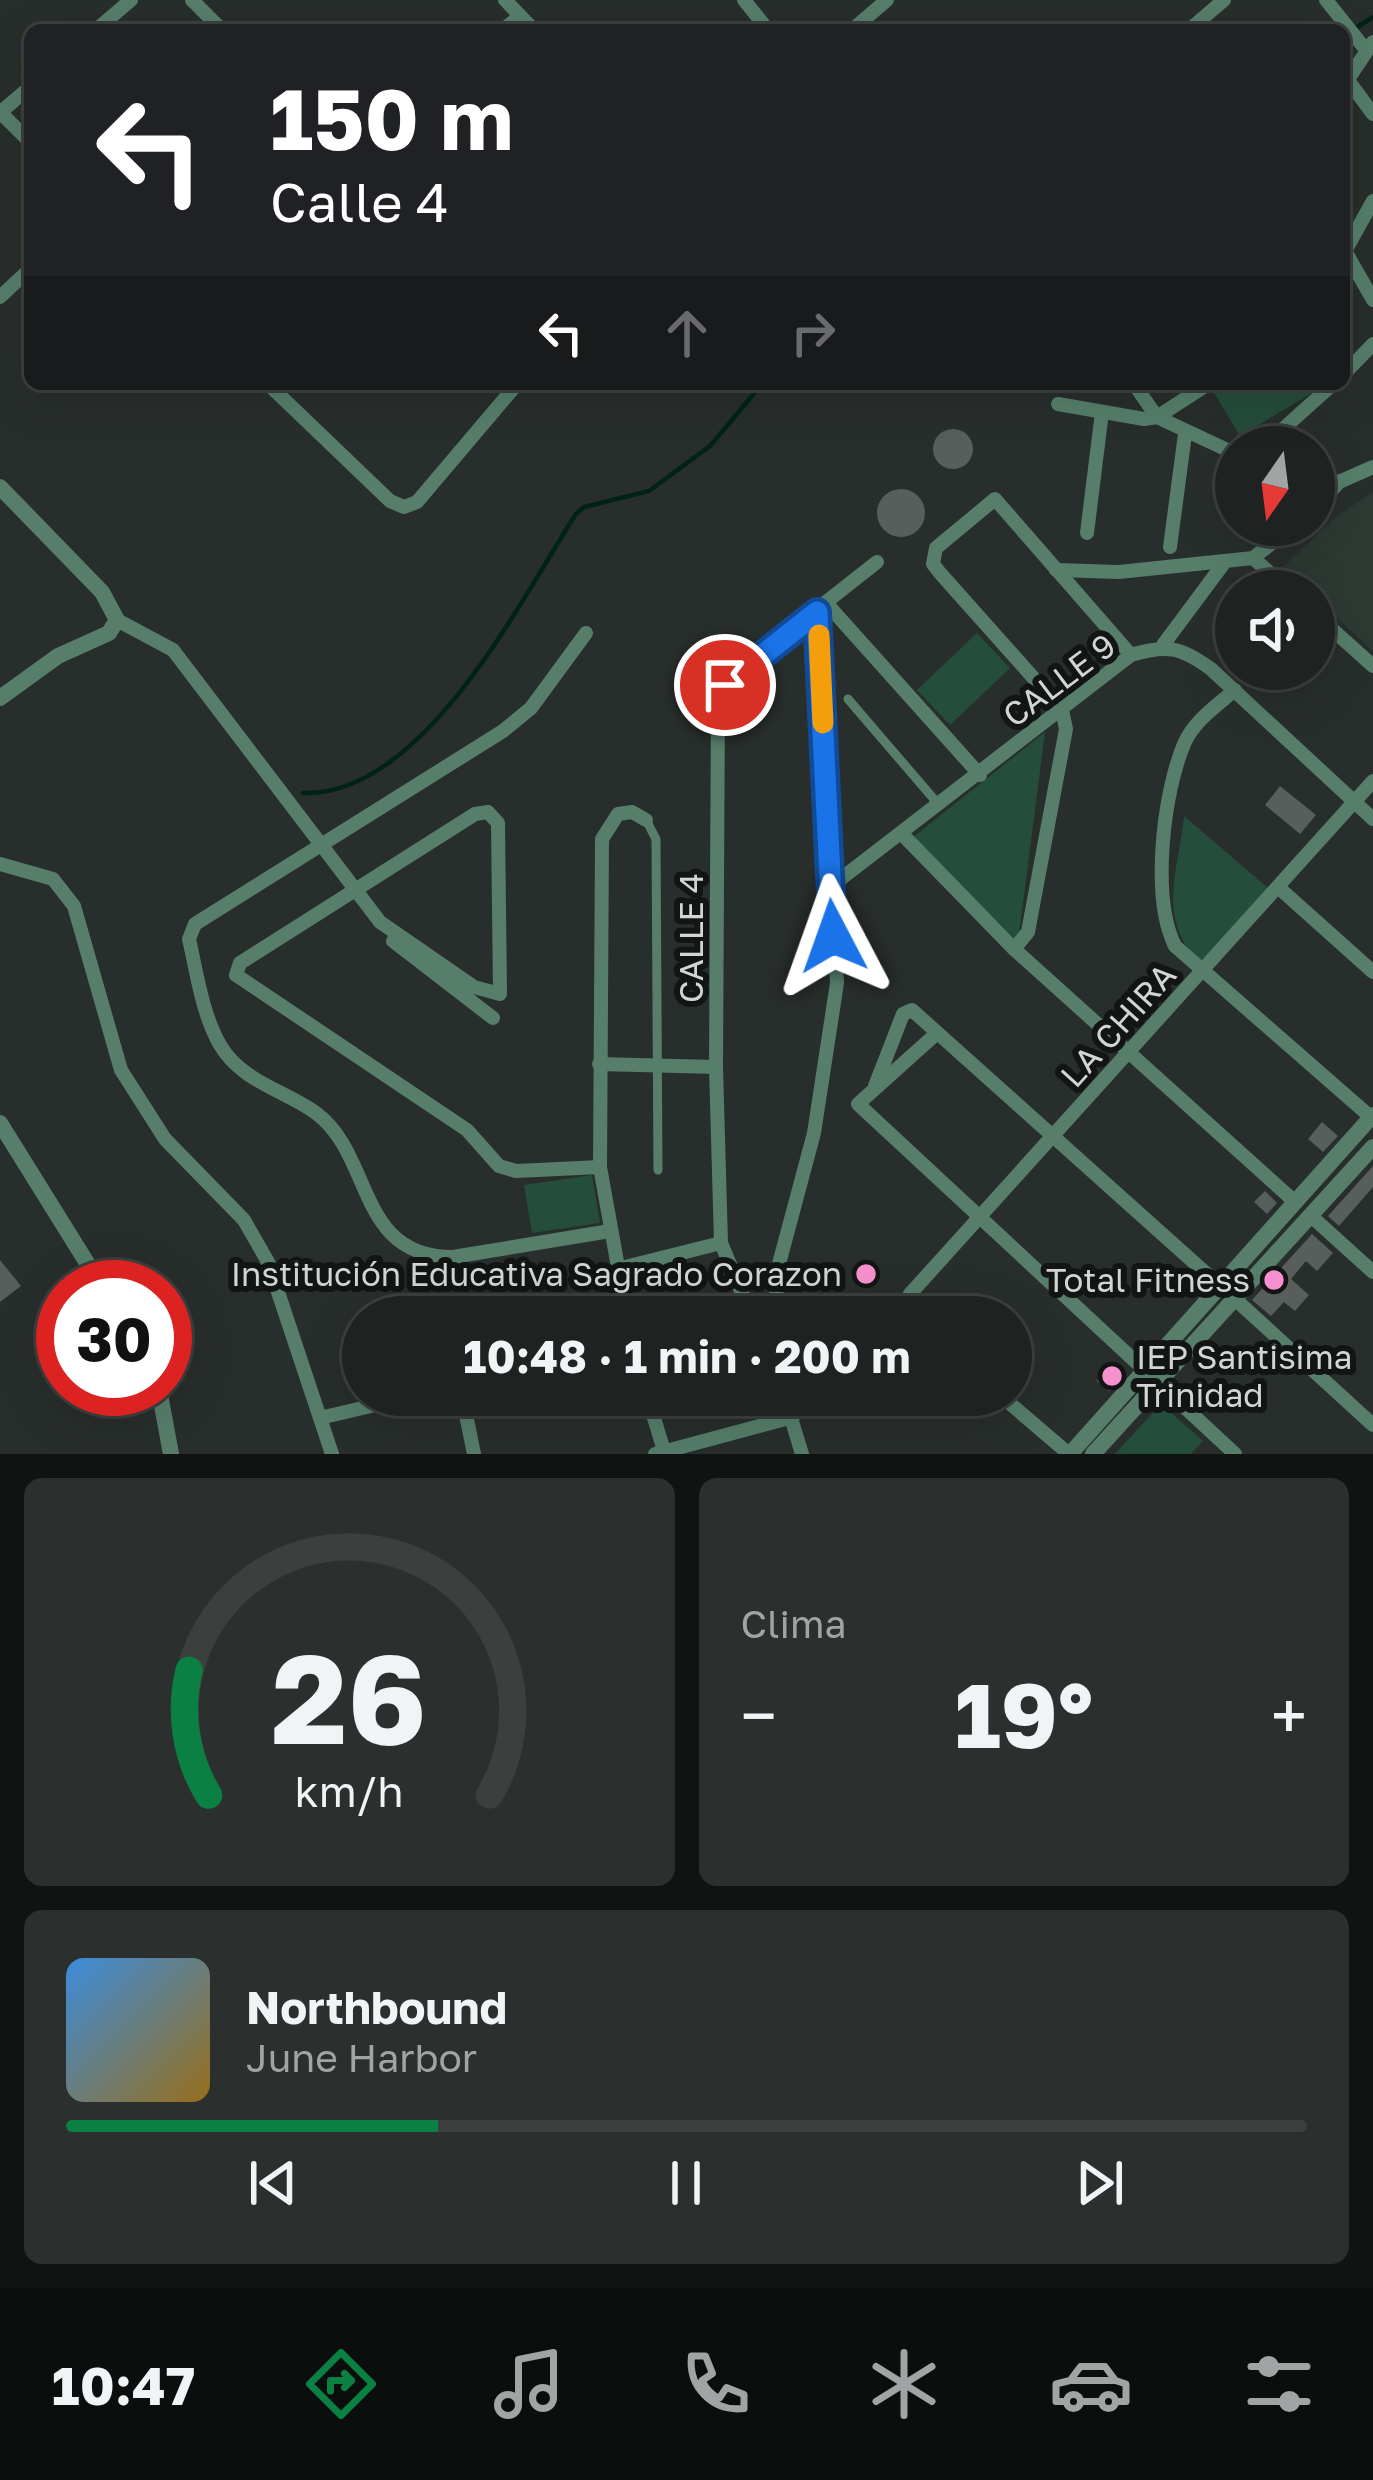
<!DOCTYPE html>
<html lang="es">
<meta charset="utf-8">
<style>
body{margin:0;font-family:"Golos Text",sans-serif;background:#2b2f2d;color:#f1f3f6;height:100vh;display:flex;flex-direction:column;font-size:45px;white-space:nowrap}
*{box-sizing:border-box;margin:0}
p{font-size:39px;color:#a1a4a5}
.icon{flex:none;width:66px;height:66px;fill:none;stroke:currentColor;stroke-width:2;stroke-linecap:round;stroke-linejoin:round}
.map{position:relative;height:1454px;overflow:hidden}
.drawer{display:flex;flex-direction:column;gap:24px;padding:24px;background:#101312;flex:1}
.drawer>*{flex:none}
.top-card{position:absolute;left:24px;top:24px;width:1326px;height:366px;border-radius:18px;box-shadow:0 12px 48px #0002,0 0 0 3px #3c3f3e;background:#202124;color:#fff;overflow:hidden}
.needle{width:78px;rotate:194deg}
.fabs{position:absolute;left:1215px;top:426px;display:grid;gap:24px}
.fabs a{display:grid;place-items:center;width:120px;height:120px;border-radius:50%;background:#1e2220;box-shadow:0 12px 48px #0002,0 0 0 3px #3c3f3e;font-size:60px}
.speed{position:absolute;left:36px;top:1260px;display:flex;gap:24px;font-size:60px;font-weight:700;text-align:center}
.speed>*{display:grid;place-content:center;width:156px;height:156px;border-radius:50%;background:#1e2220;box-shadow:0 12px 48px #0002,0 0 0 3px #3c3f3e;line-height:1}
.speed .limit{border:18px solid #d22;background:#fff;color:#111}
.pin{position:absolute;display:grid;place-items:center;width:102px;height:102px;color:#fff;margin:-51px;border:6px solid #fff;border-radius:50%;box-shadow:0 3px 12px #0007}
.me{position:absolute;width:132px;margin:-66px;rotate:356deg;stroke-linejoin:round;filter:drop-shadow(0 0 9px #0008)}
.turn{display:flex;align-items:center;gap:42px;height:252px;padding:0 48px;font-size:54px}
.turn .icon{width:156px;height:156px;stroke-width:2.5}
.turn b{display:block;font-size:84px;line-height:102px}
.lanes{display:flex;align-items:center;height:114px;padding:0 48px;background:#0003;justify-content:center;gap:60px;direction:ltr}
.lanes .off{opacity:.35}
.big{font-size:90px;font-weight:700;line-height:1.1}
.drawer .tile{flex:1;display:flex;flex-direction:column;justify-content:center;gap:18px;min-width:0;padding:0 42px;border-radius:18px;background:#2b2f2d}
.drawer .dial{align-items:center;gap:0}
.dial svg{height:312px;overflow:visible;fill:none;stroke:#3c3f3e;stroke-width:7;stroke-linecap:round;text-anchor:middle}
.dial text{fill:#f1f3f6;stroke:none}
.song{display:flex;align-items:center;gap:36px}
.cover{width:144px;height:144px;border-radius:18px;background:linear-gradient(135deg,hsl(210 70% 55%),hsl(40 70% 35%))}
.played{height:12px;border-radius:6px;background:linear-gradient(90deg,#0b8043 30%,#3c3f3e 30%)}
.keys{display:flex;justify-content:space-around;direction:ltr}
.heat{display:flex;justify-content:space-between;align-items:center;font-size:66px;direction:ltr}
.drawer .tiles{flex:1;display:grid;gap:24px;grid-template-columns:1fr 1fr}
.tile:last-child{grid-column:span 2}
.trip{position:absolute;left:342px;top:1296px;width:690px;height:120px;border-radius:60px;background:#1e2220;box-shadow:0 12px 48px #0002,0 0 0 3px #3c3f3e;font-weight:700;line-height:120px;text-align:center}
.dock{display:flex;height:192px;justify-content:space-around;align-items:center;background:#0c0e0d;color:#a1a4a5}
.dock .icon{width:84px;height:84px}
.dock .active{color:#0b8043}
.dock b{font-size:54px;color:#f1f3f6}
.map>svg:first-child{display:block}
.built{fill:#2d3933}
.green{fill:#254d3c}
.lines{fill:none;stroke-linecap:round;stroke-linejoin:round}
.stream{stroke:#012316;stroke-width:4.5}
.building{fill:#585e5b}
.pedestrian{stroke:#567e6b;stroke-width:9}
.minor{stroke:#567e6b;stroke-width:14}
.tertiary{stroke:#567e6b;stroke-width:16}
.route-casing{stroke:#114b97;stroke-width:30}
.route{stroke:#1a73e8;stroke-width:21}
.slow{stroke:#f59e0b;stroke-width:21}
.poi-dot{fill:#f690cf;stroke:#131514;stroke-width:4.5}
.labels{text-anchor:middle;stroke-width:12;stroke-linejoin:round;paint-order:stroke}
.street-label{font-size:33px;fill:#d2d5d3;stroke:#131514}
.poi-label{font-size:33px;fill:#d2d5d3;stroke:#131514;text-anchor:end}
</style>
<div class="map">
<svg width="1373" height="1454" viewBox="0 0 1373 1454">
<rect width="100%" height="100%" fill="#282e2b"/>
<polygon class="built" points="1373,492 1373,651 1314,597 1314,591 1282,568 1336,517"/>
<g class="green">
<polygon points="1225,384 1306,384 1312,393 1240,436 1213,391"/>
<polygon points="977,633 1010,668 950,725 917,690"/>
<polygon points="1045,732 1018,942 912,838"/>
<path d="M1184,816L1268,888L1200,964C1156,915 1178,876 1184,816Z"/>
<polygon points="592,1175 600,1223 532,1233 524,1185"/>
<polygon points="1161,1404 1203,1441 1191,1454 1115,1454"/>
</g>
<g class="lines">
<g class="stream">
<polyline points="1356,28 1373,17"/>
<path d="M303,793C423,797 521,599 576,514L584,507L649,491L710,446L762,384"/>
</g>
</g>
<g class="building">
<circle cx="953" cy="449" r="20"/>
<circle cx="901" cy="513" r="24"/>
<polygon points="1280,786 1316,815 1300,834 1265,805"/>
<polygon points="1322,1122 1338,1136 1323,1152 1308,1139"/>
<polygon points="1373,1166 1373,1187 1339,1226 1328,1216"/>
<polygon points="1265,1191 1277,1203 1267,1214 1254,1202"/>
<polygon points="1312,1234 1333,1253 1317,1271 1306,1261 1291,1279 1309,1295 1295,1311 1284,1302 1271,1316 1252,1300"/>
<polygon points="0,1260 21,1286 0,1302"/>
<polygon points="1112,1363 1123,1375 1109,1391 1097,1381"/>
</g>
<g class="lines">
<g class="pedestrian">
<polyline points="848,699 939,805"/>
<polyline points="646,820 656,839 658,1170"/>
</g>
<g class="minor">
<polyline points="192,0 222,30"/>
<polyline points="505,0 534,30"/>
<polyline points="744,0 768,30"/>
<polyline points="1326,0 1366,50"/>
<polyline points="96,30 131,0"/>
<polyline points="503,30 520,16"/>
<polyline points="852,30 887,0"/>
<polyline points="1189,30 1224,0"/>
<polyline points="1347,79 1373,114"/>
<polyline points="1344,85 1373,42"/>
<polyline points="0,112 30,142"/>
<polyline points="1,112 30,87"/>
<polyline points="1344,249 1373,300"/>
<polyline points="1345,251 1373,201"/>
<polyline points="0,297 30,269"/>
<polyline points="1344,374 1373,344"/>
<polyline points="268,384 390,501 404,507 417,502 517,384"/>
<polyline points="1134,384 1157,417 1236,454"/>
<polyline points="1058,404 1144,419 1157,417 1208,384"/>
<polyline points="1263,447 1333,384"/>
<polyline points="1314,478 1339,482"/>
<polyline points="1314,510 1339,482 1373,467"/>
<polyline points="1087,533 1102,412"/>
<polyline points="1170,547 1185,434"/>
<polyline points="1253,558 1290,591"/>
<polyline points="1056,570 1119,572 1253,558 1295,525"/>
<polyline points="827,604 980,775"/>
<polyline points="1314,613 1373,666"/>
<polyline points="117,620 173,650 380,922 474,987 500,994 498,823 488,812 475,814 240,963 236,975 467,1130 499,1166 516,1171 600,1167"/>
<path d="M586,633L531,708L503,731L195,924L189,939C197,974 202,1013 220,1045C242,1082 284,1090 316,1113C374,1156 356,1257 453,1257L610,1231"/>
<polyline points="1163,645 1224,563"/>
<path d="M1235,690C1216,706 1194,721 1184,744C1163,794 1151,898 1175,946L1373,1119"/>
<polyline points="902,834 1014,949 1294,1201"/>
<polyline points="0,864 53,879 74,906 121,1070 165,1139 244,1220 268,1262 332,1454"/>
<polyline points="1278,887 1373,972"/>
<path d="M829,888L1131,655C1167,644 1181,647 1211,669L1373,819"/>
<polyline points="393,941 493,1018"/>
<polyline points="1014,949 1028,932 1066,729 1062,710 940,573 933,564 936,548 995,499 1131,655"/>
<polyline points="937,1033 858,1104 1235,1454"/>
<polyline points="599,1064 716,1067"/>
<polyline points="875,1086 903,1014 912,1010 1218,1284"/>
<polyline points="1311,1216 1373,1272"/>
<polyline points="617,1269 721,1243"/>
<polyline points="1236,1300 1373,1425"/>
<polyline points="627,1317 600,1167 602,839 618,814 632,812 646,820"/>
<polyline points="752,1317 721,1243 716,1067 718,701 736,673 877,562"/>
<polyline points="777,1317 776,1275 814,1133 837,983 817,612"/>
<polyline points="910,1317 905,1306 910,1294 1373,781"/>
<polyline points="462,1395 474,1454"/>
<polyline points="647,1395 665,1454"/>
<polyline points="784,1395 802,1454"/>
<polyline points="1000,1395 1069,1454"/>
<polyline points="324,1417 418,1395"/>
<polyline points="655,1454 793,1417"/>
</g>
<g class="tertiary">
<polyline points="0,487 102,592 117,620 109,633 58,656 0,698"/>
<polyline points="0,1123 102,1287"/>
<polyline points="159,1389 171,1454"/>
<polyline points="1070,1454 1373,1115"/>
<polyline points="1093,1454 1373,1147"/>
</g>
</g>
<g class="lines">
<g class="route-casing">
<polyline id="route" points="725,685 817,612 833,936"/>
</g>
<use href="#route" class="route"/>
<polyline class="slow" points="819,635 823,723"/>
</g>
<g class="poi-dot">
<circle cx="866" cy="1274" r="12"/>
<circle cx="1274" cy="1280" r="12"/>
<circle cx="1112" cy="1376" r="12"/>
</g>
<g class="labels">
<g class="street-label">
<text transform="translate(1059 680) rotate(-37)" y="12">CALLE 9</text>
<text transform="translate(691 938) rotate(-90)" y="12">CALLE 4</text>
<text transform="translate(1118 1025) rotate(-48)" y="12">LA CHIRA</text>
</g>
<g class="poi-label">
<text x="842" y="1286">Institución Educativa Sagrado Corazon</text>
<text x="1250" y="1292">Total Fitness</text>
<text x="1136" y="1369" text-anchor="start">IEP Santisima<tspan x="1136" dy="38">Trinidad</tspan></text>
</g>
</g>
</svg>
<div class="fabs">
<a><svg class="needle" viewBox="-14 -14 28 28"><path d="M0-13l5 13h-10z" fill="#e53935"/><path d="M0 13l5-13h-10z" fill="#a1a4a5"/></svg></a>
<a><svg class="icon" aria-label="sound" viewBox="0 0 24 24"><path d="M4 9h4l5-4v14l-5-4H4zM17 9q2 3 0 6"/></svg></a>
</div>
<div class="speed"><div class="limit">30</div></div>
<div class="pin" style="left:725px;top:685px;background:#d93025"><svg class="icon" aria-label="arrive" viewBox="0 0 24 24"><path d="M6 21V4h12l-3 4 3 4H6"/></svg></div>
<svg class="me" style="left:833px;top:936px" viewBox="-20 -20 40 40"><path d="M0-17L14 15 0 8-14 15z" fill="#1a73e8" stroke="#fff" stroke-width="4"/></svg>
<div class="trip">10:48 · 1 min · 200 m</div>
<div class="top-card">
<div class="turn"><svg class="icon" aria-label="left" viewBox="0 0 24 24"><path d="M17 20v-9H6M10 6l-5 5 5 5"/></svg><div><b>150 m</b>Calle 4</div></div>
<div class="lanes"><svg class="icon" aria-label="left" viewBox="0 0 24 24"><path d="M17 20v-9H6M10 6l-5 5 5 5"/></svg><svg class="icon off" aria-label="ahead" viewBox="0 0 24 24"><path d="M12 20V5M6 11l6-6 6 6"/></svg><svg class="icon off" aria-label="right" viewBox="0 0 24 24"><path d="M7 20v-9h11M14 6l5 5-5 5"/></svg></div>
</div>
</div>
<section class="drawer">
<div class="tiles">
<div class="tile dial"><svg viewBox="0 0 100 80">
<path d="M14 69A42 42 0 1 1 86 69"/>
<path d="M14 69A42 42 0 0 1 9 37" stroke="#0b8043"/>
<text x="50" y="56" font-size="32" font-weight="700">26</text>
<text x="50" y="72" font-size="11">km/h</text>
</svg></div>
<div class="tile"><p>Clima</p>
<div class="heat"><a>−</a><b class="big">19°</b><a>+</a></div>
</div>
<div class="tile">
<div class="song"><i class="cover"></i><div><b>Northbound</b><p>June Harbor</p></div></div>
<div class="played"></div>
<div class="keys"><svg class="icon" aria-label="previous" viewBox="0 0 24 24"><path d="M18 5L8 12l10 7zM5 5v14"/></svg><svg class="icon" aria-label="pause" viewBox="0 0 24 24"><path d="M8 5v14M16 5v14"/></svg><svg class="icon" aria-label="next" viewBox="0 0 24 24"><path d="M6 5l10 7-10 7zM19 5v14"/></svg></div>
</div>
</div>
</section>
<nav class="dock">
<b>10:47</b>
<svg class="icon active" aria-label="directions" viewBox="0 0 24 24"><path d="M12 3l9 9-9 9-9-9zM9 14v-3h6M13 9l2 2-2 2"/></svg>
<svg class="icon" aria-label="music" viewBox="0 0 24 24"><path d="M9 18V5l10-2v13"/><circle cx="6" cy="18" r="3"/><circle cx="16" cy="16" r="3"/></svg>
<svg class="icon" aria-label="phone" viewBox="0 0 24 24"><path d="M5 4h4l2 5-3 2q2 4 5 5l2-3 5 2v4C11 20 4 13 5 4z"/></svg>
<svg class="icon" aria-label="climate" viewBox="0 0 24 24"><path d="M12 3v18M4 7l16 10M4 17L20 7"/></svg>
<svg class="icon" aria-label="car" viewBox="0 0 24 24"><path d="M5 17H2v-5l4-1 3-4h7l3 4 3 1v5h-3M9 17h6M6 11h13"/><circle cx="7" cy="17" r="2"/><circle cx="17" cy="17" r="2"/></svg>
<svg class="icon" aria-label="filters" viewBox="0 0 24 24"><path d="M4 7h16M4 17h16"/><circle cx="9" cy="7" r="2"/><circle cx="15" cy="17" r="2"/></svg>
</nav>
